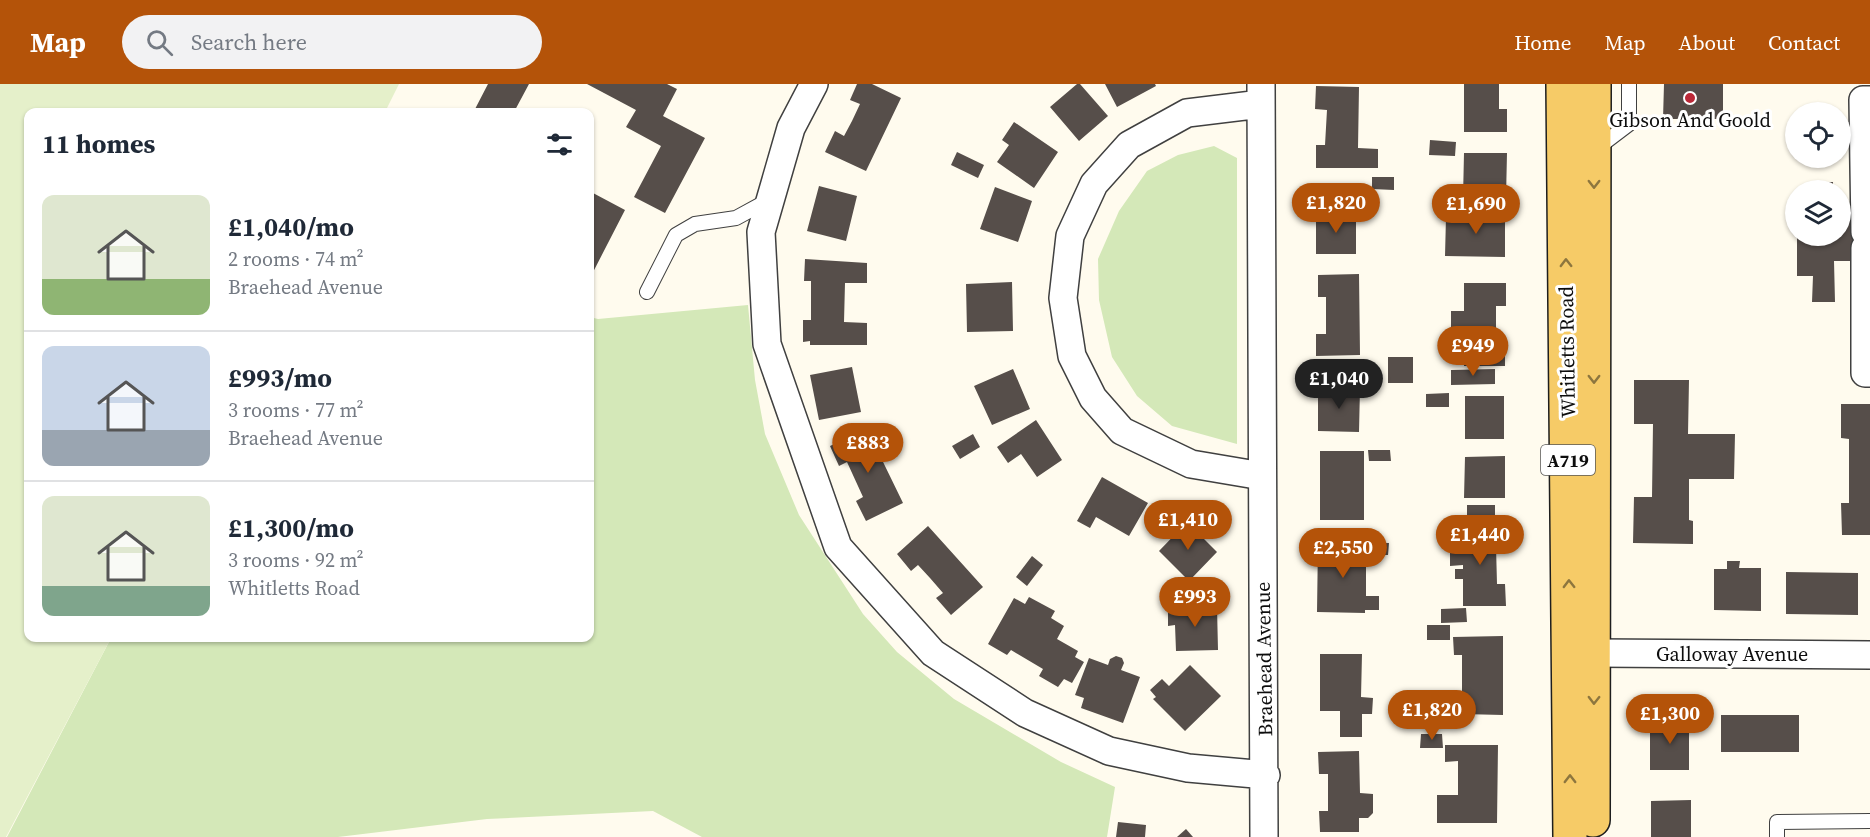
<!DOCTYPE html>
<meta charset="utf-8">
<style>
body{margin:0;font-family:"Source Serif 4",serif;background:#f2f2f3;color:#1f2937;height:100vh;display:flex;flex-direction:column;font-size:22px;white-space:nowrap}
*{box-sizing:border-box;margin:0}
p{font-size:20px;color:#747a83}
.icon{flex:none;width:33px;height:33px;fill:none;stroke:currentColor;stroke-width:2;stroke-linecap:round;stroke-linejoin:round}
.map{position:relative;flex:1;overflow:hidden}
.panel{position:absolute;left:24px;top:24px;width:570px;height:534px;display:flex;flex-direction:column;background:#fff;border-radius:12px;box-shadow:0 2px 4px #0004}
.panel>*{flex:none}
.tools{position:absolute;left:1785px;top:18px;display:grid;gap:12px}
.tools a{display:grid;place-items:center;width:66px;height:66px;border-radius:50%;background:#fff;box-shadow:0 2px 4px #0004;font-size:30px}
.price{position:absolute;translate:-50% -51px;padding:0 14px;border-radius:21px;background:#b45309;color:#fff;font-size:20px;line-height:39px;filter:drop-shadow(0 2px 3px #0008)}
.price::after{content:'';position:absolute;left:50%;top:36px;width:18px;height:14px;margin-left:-9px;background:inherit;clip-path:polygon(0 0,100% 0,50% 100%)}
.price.active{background:#222;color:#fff}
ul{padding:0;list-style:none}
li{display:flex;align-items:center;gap:18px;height:150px;padding:0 18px}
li+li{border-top:2px solid #e0e1e3}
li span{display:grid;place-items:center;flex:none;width:168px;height:120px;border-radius:12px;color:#555}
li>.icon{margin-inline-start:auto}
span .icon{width:72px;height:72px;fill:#fffc;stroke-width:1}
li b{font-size:26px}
h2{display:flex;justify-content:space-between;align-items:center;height:72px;padding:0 18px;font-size:26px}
header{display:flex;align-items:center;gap:36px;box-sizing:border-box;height:84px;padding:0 30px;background:#b45309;color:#fff}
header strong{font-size:28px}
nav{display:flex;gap:33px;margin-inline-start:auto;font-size:21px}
.search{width:420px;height:54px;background:#f2f2f3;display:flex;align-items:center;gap:15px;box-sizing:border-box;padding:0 21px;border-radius:33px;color:#747a83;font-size:22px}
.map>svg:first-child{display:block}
.green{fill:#d4e8b8}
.pitch{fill:#e5f0ca}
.building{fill:#564e4a}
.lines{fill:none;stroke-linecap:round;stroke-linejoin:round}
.service-casing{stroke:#404040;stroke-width:16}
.minor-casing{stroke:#404040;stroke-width:30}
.primary-casing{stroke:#1e1e1e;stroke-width:36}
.service{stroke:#fff;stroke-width:14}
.minor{stroke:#fff;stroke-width:27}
.primary{stroke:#f6cb67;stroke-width:33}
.oneway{stroke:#8d763e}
.poi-dot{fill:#bb2837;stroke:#fff;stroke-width:2}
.labels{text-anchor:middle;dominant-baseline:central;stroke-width:6;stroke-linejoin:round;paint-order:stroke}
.shield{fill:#fff;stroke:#565656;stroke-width:1.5}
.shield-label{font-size:18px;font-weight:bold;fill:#0d0d0d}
.poi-label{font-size:20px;fill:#0d0d0d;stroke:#fff}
.street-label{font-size:20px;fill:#0d0d0d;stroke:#fff}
</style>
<header>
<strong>Map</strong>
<div class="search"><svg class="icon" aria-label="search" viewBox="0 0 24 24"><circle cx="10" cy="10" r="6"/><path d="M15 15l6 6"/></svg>Search here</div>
<nav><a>Home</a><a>Map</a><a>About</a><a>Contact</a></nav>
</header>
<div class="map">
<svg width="1870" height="753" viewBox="0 0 1870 753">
<rect width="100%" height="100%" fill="#fffbee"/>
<path class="green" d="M1214,62L1237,74V360L1172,342L1137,312L1112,273L1099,216L1098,175L1119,127L1147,87L1178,71Z
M748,221L755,296L765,350L799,431L863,530L897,568L954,615L1061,678L1115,703L1107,753H702L653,727L487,735L338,753H7L111,554H590V233L598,235Z"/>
<path class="pitch" d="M0,0H399L385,28H28V554H111L6,753H0Z"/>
<path class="building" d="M488,0H529L514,28H476L474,27Z
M587,0H667L677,5L663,32L705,54L665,129L634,113L661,62L626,43L636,26Z
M857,0H872L901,14L866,87L825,68L835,47L844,52L852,37L860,20L850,16Z
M1077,0H1080L1108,32L1079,57L1050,23Z
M1105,0H1155L1156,2L1117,23Z
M1464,0H1499V25H1507V48H1464Z
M1664,0H1723V35H1663Z
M1316,2L1359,3L1358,64L1378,65V84H1316V61H1325L1327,26L1315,25Z
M1014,38L1058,68L1034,104L997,78L1009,61L1002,56Z
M1430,56L1456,58L1455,72L1429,71Z
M957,68L984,81L978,94L951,81Z
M1464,69H1507L1506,114H1463Z
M1372,93H1394V106L1372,105Z
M1816,98H1833V106H1816Z
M819,102L857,112L846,157L807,147Z
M995,103L1032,117L1018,158L980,145Z
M593,109L625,126L590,194V116Z
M1316,129H1356V170H1316Z
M1458,129L1505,130V173L1445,172L1446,133H1458Z
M1840,137H1857V177H1834L1835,218H1812L1813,192H1797V152H1840Z
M805,175L867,179V199H845L844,238L867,239V261H810V257L803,258V236H811V197H804Z
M1359,190L1360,271L1316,272V250H1326V213H1318V191Z
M1012,198L1013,247L967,248L966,200Z
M1464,199H1506V222H1496V260L1505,259V282H1464V279H1451V227H1464Z
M1388,273H1413V299H1388Z
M852,283L861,328L819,336L810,291Z
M1013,285L1030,325L992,341L974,302Z
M1495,285V300L1451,301V286Z
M1634,296H1689L1688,350H1735L1734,395H1689V436L1693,437V460L1633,459L1634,413H1652L1653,340H1634Z
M1318,304H1360L1359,348L1318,347Z
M1449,309V323H1426V310Z
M1465,312H1504V355H1465Z
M1841,320H1870V451H1842L1841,419H1849V355L1841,354Z
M1036,336L1062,376L1037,393L1021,370L1008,379L997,363Z
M867,345L903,419L866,437L856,417L863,413L847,378L839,382L830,362Z
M973,350L980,363L960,375L952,362Z
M1368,366H1390L1391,377H1369Z
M1320,367H1364V436H1320Z
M1505,372V414H1464L1465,373Z
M1102,393L1148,419L1129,452L1096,433L1090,444L1077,437Z
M1467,421H1495V434H1467Z
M1187,438L1217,468L1189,497L1159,467Z
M1503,440L1504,462H1496L1497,500H1505L1506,522H1463V495H1455V485H1463V481L1450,482V467H1463V441Z
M928,442L983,503L951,531L936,514L943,509L930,494L918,481L911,487L897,470Z
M1318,458L1366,459V512H1379V526H1365V529L1317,528Z
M1368,459H1389L1388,471H1369Z
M1032,472L1043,481L1027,502L1016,493Z
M1727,477H1740L1739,484H1761V527L1714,526V485H1727Z
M1786,488L1858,489V531L1786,530Z
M1029,513L1055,527L1051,534L1064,542L1057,555L1078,567L1075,573L1084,578L1072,599L1064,595L1058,603L1039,592L1043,585L1011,566L1007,571L988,560L1014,514L1025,520Z
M1217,523L1218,566L1176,567L1175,541L1168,542V524Z
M1466,524L1467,538L1441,539V525Z
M1427,541H1450V556H1427Z
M1503,552V631L1462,630V571H1454L1453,553Z
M1320,570H1362L1361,613L1373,614L1372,630H1362V653H1340V627H1320Z
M1116,572L1122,574L1124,579L1121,586L1140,593L1123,639L1081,624L1084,614L1075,611L1089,574L1108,581L1110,575Z
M1190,581L1221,612L1185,647L1153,615L1156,613L1150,606L1162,595L1169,602Z
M1721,631H1799V668H1721Z
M1650,636H1689V686H1650Z
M1421,650H1442L1443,664H1420Z
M1445,661H1498L1497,739H1437V711H1458V677L1445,678Z
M1359,667L1360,709L1373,710V729L1368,734H1359V748H1320L1319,727H1328V690H1319L1318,668Z
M1691,716V753H1651V717Z
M1118,738L1146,741L1145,753H1116Z
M1186,745L1193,753H1177Z"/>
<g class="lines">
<g class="service-casing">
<path id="service" d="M1596,65L1629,40V0
M647,208L676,151L695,140L736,134L769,116
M1777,753V738L1870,737"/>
</g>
<g class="minor-casing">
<path id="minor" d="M814,0L791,44L761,148L767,260L838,463L933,569L1025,629L1109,667L1188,684L1266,691
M1261,0L1264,753
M1261,20L1187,29L1129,61L1094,100L1070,152L1063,214L1072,272L1093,314L1122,347L1191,380L1262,392
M1865,148L1863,16H1870
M1865,164V289H1870
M1595,569L1870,571"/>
</g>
<g class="primary-casing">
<path id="primary" d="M1563,0L1570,753
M1593,736L1594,0"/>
</g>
<use href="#service" class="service"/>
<use href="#minor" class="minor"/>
<use href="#primary" class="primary"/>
</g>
<defs><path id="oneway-chevron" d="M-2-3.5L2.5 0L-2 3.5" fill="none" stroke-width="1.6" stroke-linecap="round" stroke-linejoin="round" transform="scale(1.5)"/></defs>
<g class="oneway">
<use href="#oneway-chevron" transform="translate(1594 100) rotate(90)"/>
<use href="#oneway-chevron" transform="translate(1566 179) rotate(-91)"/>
<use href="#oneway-chevron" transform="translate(1594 295) rotate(90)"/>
<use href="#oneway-chevron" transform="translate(1569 500) rotate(-91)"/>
<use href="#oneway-chevron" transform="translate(1594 616) rotate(91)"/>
<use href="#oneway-chevron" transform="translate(1570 695) rotate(-90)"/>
</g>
<circle class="poi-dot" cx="1690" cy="14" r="6"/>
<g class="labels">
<rect class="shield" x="1541" y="361" width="54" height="30" rx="4.5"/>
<g class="shield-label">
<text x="1568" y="376">A719</text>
</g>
<g class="poi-label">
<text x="1690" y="36">Gibson And Goold</text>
</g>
<g class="street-label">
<text transform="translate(1567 268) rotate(-91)">Whitletts Road</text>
<text x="1732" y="570">Galloway Avenue</text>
<text transform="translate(1264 575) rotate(-91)">Braehead Avenue</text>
</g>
</g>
</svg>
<div class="tools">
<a><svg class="icon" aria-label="locate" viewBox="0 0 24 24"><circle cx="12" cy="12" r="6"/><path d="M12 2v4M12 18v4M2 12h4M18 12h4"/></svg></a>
<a><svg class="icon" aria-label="layers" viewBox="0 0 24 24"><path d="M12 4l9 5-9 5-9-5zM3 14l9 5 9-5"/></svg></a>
</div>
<b class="price" style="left:1336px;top:150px">£1,820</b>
<b class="price" style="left:1476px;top:151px">£1,690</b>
<b class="price" style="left:1473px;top:293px">£949</b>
<b class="price active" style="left:1339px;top:326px">£1,040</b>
<b class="price" style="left:868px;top:390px">£883</b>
<b class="price" style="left:1188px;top:467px">£1,410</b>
<b class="price" style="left:1480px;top:482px">£1,440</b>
<b class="price" style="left:1343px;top:495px">£2,550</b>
<b class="price" style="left:1195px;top:544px">£993</b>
<b class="price" style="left:1432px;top:657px">£1,820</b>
<b class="price" style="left:1670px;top:661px">£1,300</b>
<section class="panel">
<h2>11 homes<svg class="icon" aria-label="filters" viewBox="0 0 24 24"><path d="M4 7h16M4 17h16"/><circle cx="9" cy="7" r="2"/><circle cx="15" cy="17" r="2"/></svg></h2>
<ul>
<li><span style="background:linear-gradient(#dfe7d0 70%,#8fb573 0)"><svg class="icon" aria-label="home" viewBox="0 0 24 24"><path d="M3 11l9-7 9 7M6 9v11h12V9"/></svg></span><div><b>£1,040/mo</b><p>2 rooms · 74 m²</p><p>Braehead Avenue</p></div></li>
<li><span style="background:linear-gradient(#c9d6e8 70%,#9aa5b1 0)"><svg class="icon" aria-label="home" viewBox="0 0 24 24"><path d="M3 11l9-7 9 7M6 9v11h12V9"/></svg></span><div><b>£993/mo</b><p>3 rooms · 77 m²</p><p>Braehead Avenue</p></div></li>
<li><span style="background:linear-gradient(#dfe7d0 75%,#7fa58c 0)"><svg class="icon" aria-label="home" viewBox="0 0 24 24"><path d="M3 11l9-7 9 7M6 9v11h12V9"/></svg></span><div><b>£1,300/mo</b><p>3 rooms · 92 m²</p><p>Whitletts Road</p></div></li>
</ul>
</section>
</div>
